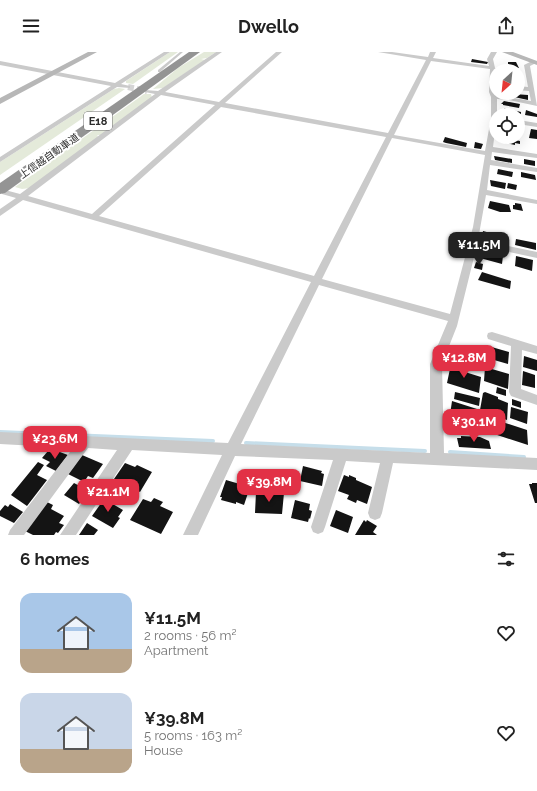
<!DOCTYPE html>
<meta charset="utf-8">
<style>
body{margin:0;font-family:Raleway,"Noto Sans JP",sans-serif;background:#f2f2f2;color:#222;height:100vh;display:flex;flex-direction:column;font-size:15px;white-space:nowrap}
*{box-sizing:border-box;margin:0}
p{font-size:13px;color:#767676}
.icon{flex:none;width:22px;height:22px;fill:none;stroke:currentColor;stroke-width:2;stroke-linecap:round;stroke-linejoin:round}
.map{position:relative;height:483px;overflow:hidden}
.side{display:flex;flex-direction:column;background:#fff;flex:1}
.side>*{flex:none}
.needle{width:26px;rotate:207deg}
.tools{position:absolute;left:489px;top:12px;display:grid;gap:8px}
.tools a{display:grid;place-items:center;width:36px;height:36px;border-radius:50%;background:#fff;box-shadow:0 4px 16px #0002;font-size:20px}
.price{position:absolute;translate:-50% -34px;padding:0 9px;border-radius:8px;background:#e23146;color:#fff;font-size:13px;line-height:26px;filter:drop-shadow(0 1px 2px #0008)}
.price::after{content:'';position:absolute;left:50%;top:24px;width:12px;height:9px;margin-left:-6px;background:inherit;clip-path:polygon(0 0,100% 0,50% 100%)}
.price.selected{background:#222;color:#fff}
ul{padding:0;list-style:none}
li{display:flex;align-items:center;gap:12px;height:100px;padding:0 20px}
li span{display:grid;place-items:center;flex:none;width:112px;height:80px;border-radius:12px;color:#555}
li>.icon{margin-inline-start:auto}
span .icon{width:48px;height:48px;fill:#fffc;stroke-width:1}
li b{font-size:17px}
h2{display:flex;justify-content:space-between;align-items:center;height:48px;padding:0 20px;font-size:17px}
header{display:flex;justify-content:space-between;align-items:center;height:52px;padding:0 20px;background:#fff;font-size:18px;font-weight:700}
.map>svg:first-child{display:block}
.green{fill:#e4eada}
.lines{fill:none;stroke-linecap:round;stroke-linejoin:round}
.stream{stroke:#c6deea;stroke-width:4}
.building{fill:#141414}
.street-tunnel{stroke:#d5d5d5;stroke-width:6;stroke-dasharray:6 3;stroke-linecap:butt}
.lane{fill:#cacaca;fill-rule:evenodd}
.street{fill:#cacaca;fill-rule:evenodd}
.secondary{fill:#b7b7b7;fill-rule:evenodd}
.highway{fill:#949494;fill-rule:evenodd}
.labels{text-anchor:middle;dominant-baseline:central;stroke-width:4;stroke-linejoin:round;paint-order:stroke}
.far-street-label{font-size:10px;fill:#2d2d2d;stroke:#fff}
.shield{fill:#fff;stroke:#6c6c6c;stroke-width:1}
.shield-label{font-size:11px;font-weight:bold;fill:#2d2d2d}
</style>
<header><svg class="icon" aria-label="menu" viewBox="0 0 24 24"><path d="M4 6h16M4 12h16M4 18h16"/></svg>Dwello<svg class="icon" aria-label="share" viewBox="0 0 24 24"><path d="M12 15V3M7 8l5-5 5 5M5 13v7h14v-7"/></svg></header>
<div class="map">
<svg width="537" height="483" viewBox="0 0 537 483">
<rect width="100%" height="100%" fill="#fff"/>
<path class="green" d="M170,0H178L133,32L126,31V29Z
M204,0H216L207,6L201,7L205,8L163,36L153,37L178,16Z
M119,36L125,37L0,123V110L114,37Z
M144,42H151L152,46L101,83H98L97,84L99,85L30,136L22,137L15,135Z"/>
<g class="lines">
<path class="stream" d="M0,380L213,389
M246,391L425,399
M450,400L524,405"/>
</g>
<path class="building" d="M472,7L488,10L487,12L471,10Z
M508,10H516L519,16L509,15V12L513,13L508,12Z
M514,42L528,43V48L514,45Z
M504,49L520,52L519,56L503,53V52H501Z
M504,56L521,60V62L504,59Z
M526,58L537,62V65L525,63Z
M531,77L537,78V87L529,86Z
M445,85L467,91L466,95L446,91L443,90Z
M501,85L520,89V92L515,91V93L500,90Z
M475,90L483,92L481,97L474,96Z
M494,104L512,107V111L495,108Z
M524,107L535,109V114L524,112Z
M498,117L513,120L512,125L497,122Z
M521,120L535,123L536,128L521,125Z
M490,128L506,131L505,137L491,134Z
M508,131L517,133L516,138L507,136Z
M490,149L509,153L511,160H500L488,156Z
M515,151L521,152L523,159L513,157V153H515Z
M483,179L501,184L500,192L482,186Z
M516,187L536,191V198L515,193Z
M482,199L503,204L502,212L480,206Z
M516,204L533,208L532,219L515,214Z
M476,210L483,212L482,218L474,216Z
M482,220L511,229L510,237L478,228Z
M488,294L509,300L508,312L487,306Z
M449,295L458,298L456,306L447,303Z
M474,298L484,301L483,308L473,305Z
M524,304L537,308V319L523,315Z
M451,312L466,316L465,320L481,325L479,341L447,331Z
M485,315L509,322L508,337L484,329Z
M523,319L535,323V336L522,333Z
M497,335L506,338V344L496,341Z
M455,340L480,346L479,354L454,347Z
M485,340L498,345V347L508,351L507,368L480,358L483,341Z
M512,347L521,350V356L512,353Z
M452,349L477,357L476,371L450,363Z
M511,355L528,360L527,372L510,366Z
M493,367L527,378L528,393L491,381Z
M461,384L480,385L489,389L491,397L459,395L457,386H461Z
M48,399L54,402L57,399L68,403L56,419L46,414L50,410L42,406Z
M82,403L103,412L93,426L88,424L84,430L68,422Z
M38,410L44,413L37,423L47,428L27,454L11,443Z
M125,411L135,415L137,413L152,420L140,440L114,427Z
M303,414L322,419L321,421L324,422L322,434L300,429Z
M344,423L349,425V423L356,426V428L372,435L367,452L357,448L356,451L347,447L349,443L338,439Z
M226,428L250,435L244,453L236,450V452L221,448L222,445H220Z
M74,431L89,439L79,452L64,443Z
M532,431H537V451H535L529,432H532Z
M256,440L284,441L282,462L255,461Z
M154,446L163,450L160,454L173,460L161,482L130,468L143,447L151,450Z
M104,447L123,458L118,465L120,466L113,476L92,464Z
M295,448L310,452L309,458L312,459L310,467L309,466L308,470L291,466Z
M47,450L53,453L51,457L64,464L59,471L64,473L58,481L56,480L54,483H33L25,479Z
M10,452L23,460L14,471L0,464V459L5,453L8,455Z
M336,458L353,465L348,481L330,474Z
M364,468L366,470L367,468L377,474L373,480L377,483H355Z
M87,471L98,478L94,483H79Z"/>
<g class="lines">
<path class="street-tunnel" d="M128,35L147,39"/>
<path class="lane" d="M180,0H183L160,20H158V18Z"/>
<path class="street" d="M164,0H170L121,32L130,34V36L117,35L0,110V105L111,34L0,13V9L115,31Z
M216,0H222L165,40L219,50L276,0H282L225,51L388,81L426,8L378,0H392L428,5L430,0H436L433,6L489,14L487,7L491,0H497L493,7L495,16L513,19H496L495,40L496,43L531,49L529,39L518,38V34L528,35L524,13L532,9H536V11L530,14L537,54L509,48L497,47V63L493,95L537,102V106L492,100L491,108L537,116V120L490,113L487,138L537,148V152L486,143L478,188L537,200V206L477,193L457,274L442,312L444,401L537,406V418L393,411L382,461L380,466L375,468L370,466L368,461L380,411L346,409L325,475L323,480L318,482L313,480L311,475L333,408L235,404L198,483H183L222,403L132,398L76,483H60L117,398L88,396L24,483H8L10,478L73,396L0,392V380L228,391L311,230L23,148L0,164V157L16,146L2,142V138H5L20,142L155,42L145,40V38L158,39ZM431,9L490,17L489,40L491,45V66L485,99L394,83ZM161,43L215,53L92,162L28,144ZM221,55L386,85L314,224L99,164ZM392,86L485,103L473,175L450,262L322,227ZM319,233L448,269L430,312V401L241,392Z
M518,68L537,71V75L518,72Z
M492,280L537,294V302L522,298L521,337L537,343V353L511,344L509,340L511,294L488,287L487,284L488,281Z"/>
<path class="secondary" d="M88,0H97L0,52V46Z
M502,0H513L537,9V13Z"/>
<path class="highway" d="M189,0H200L5,141L0,142V131Z"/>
</g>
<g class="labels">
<g class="far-street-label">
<text transform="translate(49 104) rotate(-35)">上信越自動車道</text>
</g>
<rect class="shield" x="84" y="60" width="28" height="18" rx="3"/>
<g class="shield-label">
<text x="98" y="69">E18</text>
</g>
</g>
</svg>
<div class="tools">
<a><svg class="needle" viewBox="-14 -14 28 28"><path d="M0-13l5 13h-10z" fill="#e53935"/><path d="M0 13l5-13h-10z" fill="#767676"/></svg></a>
<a><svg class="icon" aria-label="locate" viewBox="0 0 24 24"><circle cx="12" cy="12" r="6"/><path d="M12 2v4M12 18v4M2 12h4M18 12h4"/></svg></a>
</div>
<b class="price selected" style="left:479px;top:214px">¥11.5M</b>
<b class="price" style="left:464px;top:327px">¥12.8M</b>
<b class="price" style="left:474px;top:391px">¥30.1M</b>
<b class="price" style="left:55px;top:408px">¥23.6M</b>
<b class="price" style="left:269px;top:451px">¥39.8M</b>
<b class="price" style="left:108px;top:461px">¥21.1M</b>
</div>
<section class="side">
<h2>6 homes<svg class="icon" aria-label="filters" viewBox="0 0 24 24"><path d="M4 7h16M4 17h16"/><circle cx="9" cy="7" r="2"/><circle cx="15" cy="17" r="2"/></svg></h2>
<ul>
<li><span style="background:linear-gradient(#a9c7e8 70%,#b9a48a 0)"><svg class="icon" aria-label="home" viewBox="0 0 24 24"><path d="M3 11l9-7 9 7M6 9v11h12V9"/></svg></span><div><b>¥11.5M</b><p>2 rooms · 56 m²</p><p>Apartment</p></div><svg class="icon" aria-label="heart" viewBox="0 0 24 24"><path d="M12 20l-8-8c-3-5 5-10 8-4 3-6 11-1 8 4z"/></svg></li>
<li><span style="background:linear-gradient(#c9d6e8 70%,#b9a48a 0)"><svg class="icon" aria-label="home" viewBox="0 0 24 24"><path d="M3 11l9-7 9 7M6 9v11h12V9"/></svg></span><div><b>¥39.8M</b><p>5 rooms · 163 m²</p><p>House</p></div><svg class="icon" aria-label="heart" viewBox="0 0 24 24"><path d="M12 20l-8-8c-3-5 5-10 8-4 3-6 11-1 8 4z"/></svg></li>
</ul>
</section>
